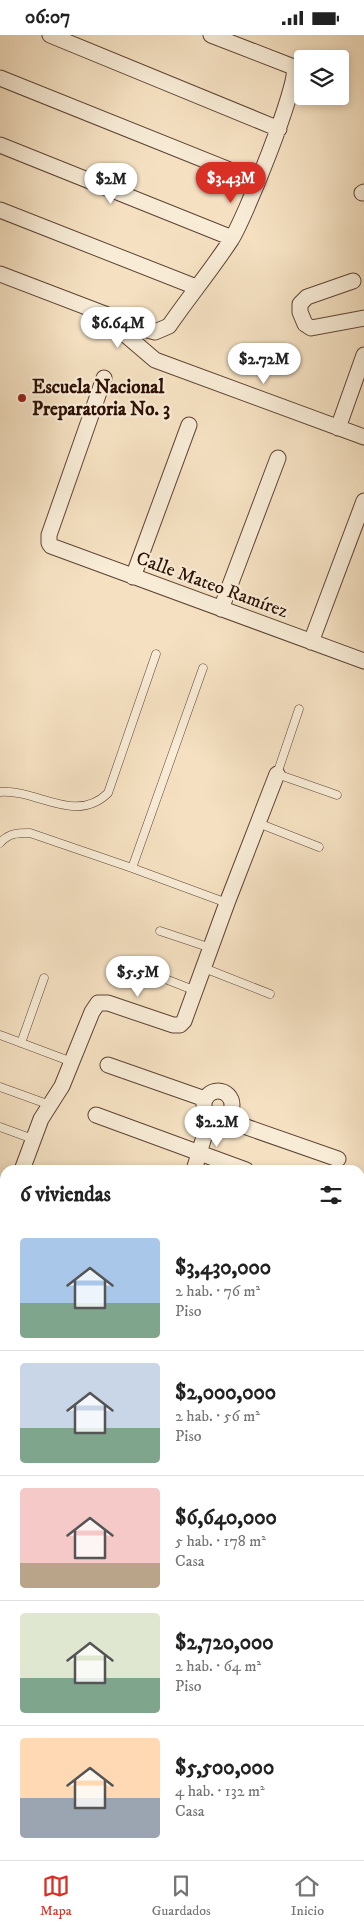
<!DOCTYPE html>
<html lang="es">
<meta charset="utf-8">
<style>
body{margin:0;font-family:"IM FELL DW Pica",serif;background:#f2f2f2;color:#222;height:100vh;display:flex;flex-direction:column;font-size:19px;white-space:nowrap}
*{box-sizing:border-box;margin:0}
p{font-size:16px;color:#767676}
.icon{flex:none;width:28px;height:28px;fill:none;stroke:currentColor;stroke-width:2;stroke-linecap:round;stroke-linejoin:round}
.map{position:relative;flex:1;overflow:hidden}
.side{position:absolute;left:0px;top:1130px;width:365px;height:695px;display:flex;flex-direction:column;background:#fff;border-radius:15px 15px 0 0;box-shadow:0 2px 8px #0003}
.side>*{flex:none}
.buttons{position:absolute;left:294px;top:15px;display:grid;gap:10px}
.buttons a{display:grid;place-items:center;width:55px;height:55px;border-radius:5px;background:#fff;box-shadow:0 2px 8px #0003;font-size:25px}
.price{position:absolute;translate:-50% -42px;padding:0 11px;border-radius:18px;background:#fff;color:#222;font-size:16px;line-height:32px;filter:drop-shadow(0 1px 2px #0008)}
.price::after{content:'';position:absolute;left:50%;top:30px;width:15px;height:11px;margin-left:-8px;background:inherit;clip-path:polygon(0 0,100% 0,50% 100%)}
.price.active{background:#d93025;color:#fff}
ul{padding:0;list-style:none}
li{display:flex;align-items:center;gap:15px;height:125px;padding:0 20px}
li+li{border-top:1px solid #e0e0e0}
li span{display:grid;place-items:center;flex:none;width:140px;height:100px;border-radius:5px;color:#555}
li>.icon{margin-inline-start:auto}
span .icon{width:60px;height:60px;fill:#fffc;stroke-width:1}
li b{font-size:21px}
h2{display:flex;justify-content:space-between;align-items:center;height:60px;padding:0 20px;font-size:21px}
.status{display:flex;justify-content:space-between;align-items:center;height:35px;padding:0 25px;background:#fff;direction:ltr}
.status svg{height:14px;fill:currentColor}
.tab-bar{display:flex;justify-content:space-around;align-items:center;height:70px;border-top:1px solid #e0e0e0;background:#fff;font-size:14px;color:#767676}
.tab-bar a{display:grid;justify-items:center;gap:2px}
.tab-bar .active{color:#d93025}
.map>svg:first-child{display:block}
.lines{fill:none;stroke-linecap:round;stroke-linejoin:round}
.lane-casing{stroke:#5e4434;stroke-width:9}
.street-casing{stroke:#5e4434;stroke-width:17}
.secondary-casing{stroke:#2c0f04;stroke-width:23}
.primary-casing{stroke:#2c0f04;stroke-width:26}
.lane{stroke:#f8ecd7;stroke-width:8}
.street{stroke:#f8ecd7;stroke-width:15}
.secondary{stroke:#f8ecd7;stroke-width:21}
.primary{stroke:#f5e1c2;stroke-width:24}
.poi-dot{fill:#8f2418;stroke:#f8ecd7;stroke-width:2}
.labels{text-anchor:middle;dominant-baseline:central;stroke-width:4.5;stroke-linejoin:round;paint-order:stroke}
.poi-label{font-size:19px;font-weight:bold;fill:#2c0f04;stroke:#f8ecd7;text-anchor:start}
.street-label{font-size:19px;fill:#2c0f04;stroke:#f8ecd7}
</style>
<div class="status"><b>06:07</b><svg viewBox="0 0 49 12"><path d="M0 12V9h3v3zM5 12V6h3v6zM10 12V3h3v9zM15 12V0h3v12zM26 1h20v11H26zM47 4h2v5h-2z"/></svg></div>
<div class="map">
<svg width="364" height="1825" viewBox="0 0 364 1825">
<rect width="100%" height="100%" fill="#f5e1c2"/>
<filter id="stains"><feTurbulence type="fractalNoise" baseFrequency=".004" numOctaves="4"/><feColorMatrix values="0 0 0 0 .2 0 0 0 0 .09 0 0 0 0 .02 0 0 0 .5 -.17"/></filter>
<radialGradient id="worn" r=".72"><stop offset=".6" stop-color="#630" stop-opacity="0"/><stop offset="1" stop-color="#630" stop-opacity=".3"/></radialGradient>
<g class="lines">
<g class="lane-casing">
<path id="lane" d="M299,674L277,739L337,760
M0,757C38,754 75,790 108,758L156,619
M258,788L319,812
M0,808C9,798 17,798 30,798L132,833L227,868
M132,833L203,633
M160,896L211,913
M204,933L270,959
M145,936L196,956
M0,1000L72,1027
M21,1008L44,943
M0,1052L50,1070
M0,1092L33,1104
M0,1676H5
M18,1825L20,1820"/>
</g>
<g class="street-casing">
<path id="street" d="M50,0L279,94
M0,43L257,146
M0,110L232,203
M362,158L364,157
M0,175L196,252
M0,239L144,294L155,297L169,291C189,262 212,234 231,205C244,185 298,52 294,34L291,31L211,0
M353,246L307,262L300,269V277L305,289L311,293L364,283
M107,284L155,325L364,402
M104,343L49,500V508L51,511L364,626
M338,393L364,320
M133,542L189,390
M221,574L278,423
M311,607L364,466
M108,1030L205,1064
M204 1070a14 14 0 1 1 28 0a14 14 0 1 1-28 0Z
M96,1080L246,1135
M228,1080L235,1088L338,1124
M22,1135L41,1084L62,1051L92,977L98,968H108L173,990H180L184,986L227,868L277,739
M194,1135L210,1082
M0,1199L5,1185
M0,1365L5,1367
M2,1464L5,1465
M360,1526L364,1524
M0,1527L5,1529
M0,1568L5,1570
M0,1618L5,1616"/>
</g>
<g class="secondary-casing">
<path id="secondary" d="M360,1592L364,1581
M159,1825L161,1820"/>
</g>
<g class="primary-casing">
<path id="primary" d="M0,1641L5,1643
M0,1698L5,1700
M0,1734L5,1736
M360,1816L364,1806
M335,1820L347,1825"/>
</g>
<use href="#lane" class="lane"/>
<use href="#street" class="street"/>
<use href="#secondary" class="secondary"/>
<use href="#primary" class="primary"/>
</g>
<circle class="poi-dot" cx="22" cy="363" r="5"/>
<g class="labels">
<g class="poi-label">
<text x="32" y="352">Escuela Nacional<tspan x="32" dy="22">Preparatoria No. 3</tspan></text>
</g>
<g class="street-label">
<text transform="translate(212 550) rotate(20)">Calle Mateo Ramírez</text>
</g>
</g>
<rect width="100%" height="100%" filter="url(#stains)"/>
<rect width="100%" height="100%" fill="url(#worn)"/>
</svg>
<div class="buttons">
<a><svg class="icon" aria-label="layers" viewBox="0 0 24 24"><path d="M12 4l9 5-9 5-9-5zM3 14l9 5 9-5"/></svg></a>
</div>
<b class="price active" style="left:231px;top:169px">$3.43M</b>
<b class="price" style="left:111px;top:170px">$2M</b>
<b class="price" style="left:118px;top:314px">$6.64M</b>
<b class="price" style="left:264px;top:350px">$2.72M</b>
<b class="price" style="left:138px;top:963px">$5.5M</b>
<b class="price" style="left:217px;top:1113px">$2.2M</b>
<section class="side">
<h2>6 viviendas<svg class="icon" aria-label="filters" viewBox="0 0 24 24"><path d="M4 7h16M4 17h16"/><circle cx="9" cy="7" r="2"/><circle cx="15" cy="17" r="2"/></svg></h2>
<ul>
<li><span style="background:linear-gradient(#a9c7e8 65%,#7fa58c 0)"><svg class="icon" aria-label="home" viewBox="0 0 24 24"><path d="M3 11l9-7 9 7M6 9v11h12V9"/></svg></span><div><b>$3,430,000</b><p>2 hab. · 76 m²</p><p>Piso</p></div></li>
<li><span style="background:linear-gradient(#c9d6e8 65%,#7fa58c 0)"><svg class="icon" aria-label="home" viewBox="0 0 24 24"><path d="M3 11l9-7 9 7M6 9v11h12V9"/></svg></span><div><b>$2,000,000</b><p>2 hab. · 56 m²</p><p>Piso</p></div></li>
<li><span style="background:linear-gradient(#f6c9c9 75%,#b9a48a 0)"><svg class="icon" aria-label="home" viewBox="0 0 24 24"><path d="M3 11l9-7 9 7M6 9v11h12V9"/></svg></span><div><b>$6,640,000</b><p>5 hab. · 178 m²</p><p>Casa</p></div></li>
<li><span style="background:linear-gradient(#dfe7d0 65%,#7fa58c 0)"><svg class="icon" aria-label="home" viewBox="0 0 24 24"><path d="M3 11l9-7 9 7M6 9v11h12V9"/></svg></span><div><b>$2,720,000</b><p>2 hab. · 64 m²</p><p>Piso</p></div></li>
<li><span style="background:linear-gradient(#ffd9b3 60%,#9aa5b1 0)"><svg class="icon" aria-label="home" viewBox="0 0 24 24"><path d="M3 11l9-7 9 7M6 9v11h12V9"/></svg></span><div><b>$5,500,000</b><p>4 hab. · 132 m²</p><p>Casa</p></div></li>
</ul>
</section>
</div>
<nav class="tab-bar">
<a class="active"><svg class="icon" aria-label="map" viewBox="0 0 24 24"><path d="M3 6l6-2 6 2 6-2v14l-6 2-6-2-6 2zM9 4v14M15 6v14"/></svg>Mapa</a>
<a><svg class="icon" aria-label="saved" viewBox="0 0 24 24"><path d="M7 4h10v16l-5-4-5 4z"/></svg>Guardados</a>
<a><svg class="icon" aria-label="home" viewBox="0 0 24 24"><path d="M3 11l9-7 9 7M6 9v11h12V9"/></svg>Inicio</a>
</nav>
